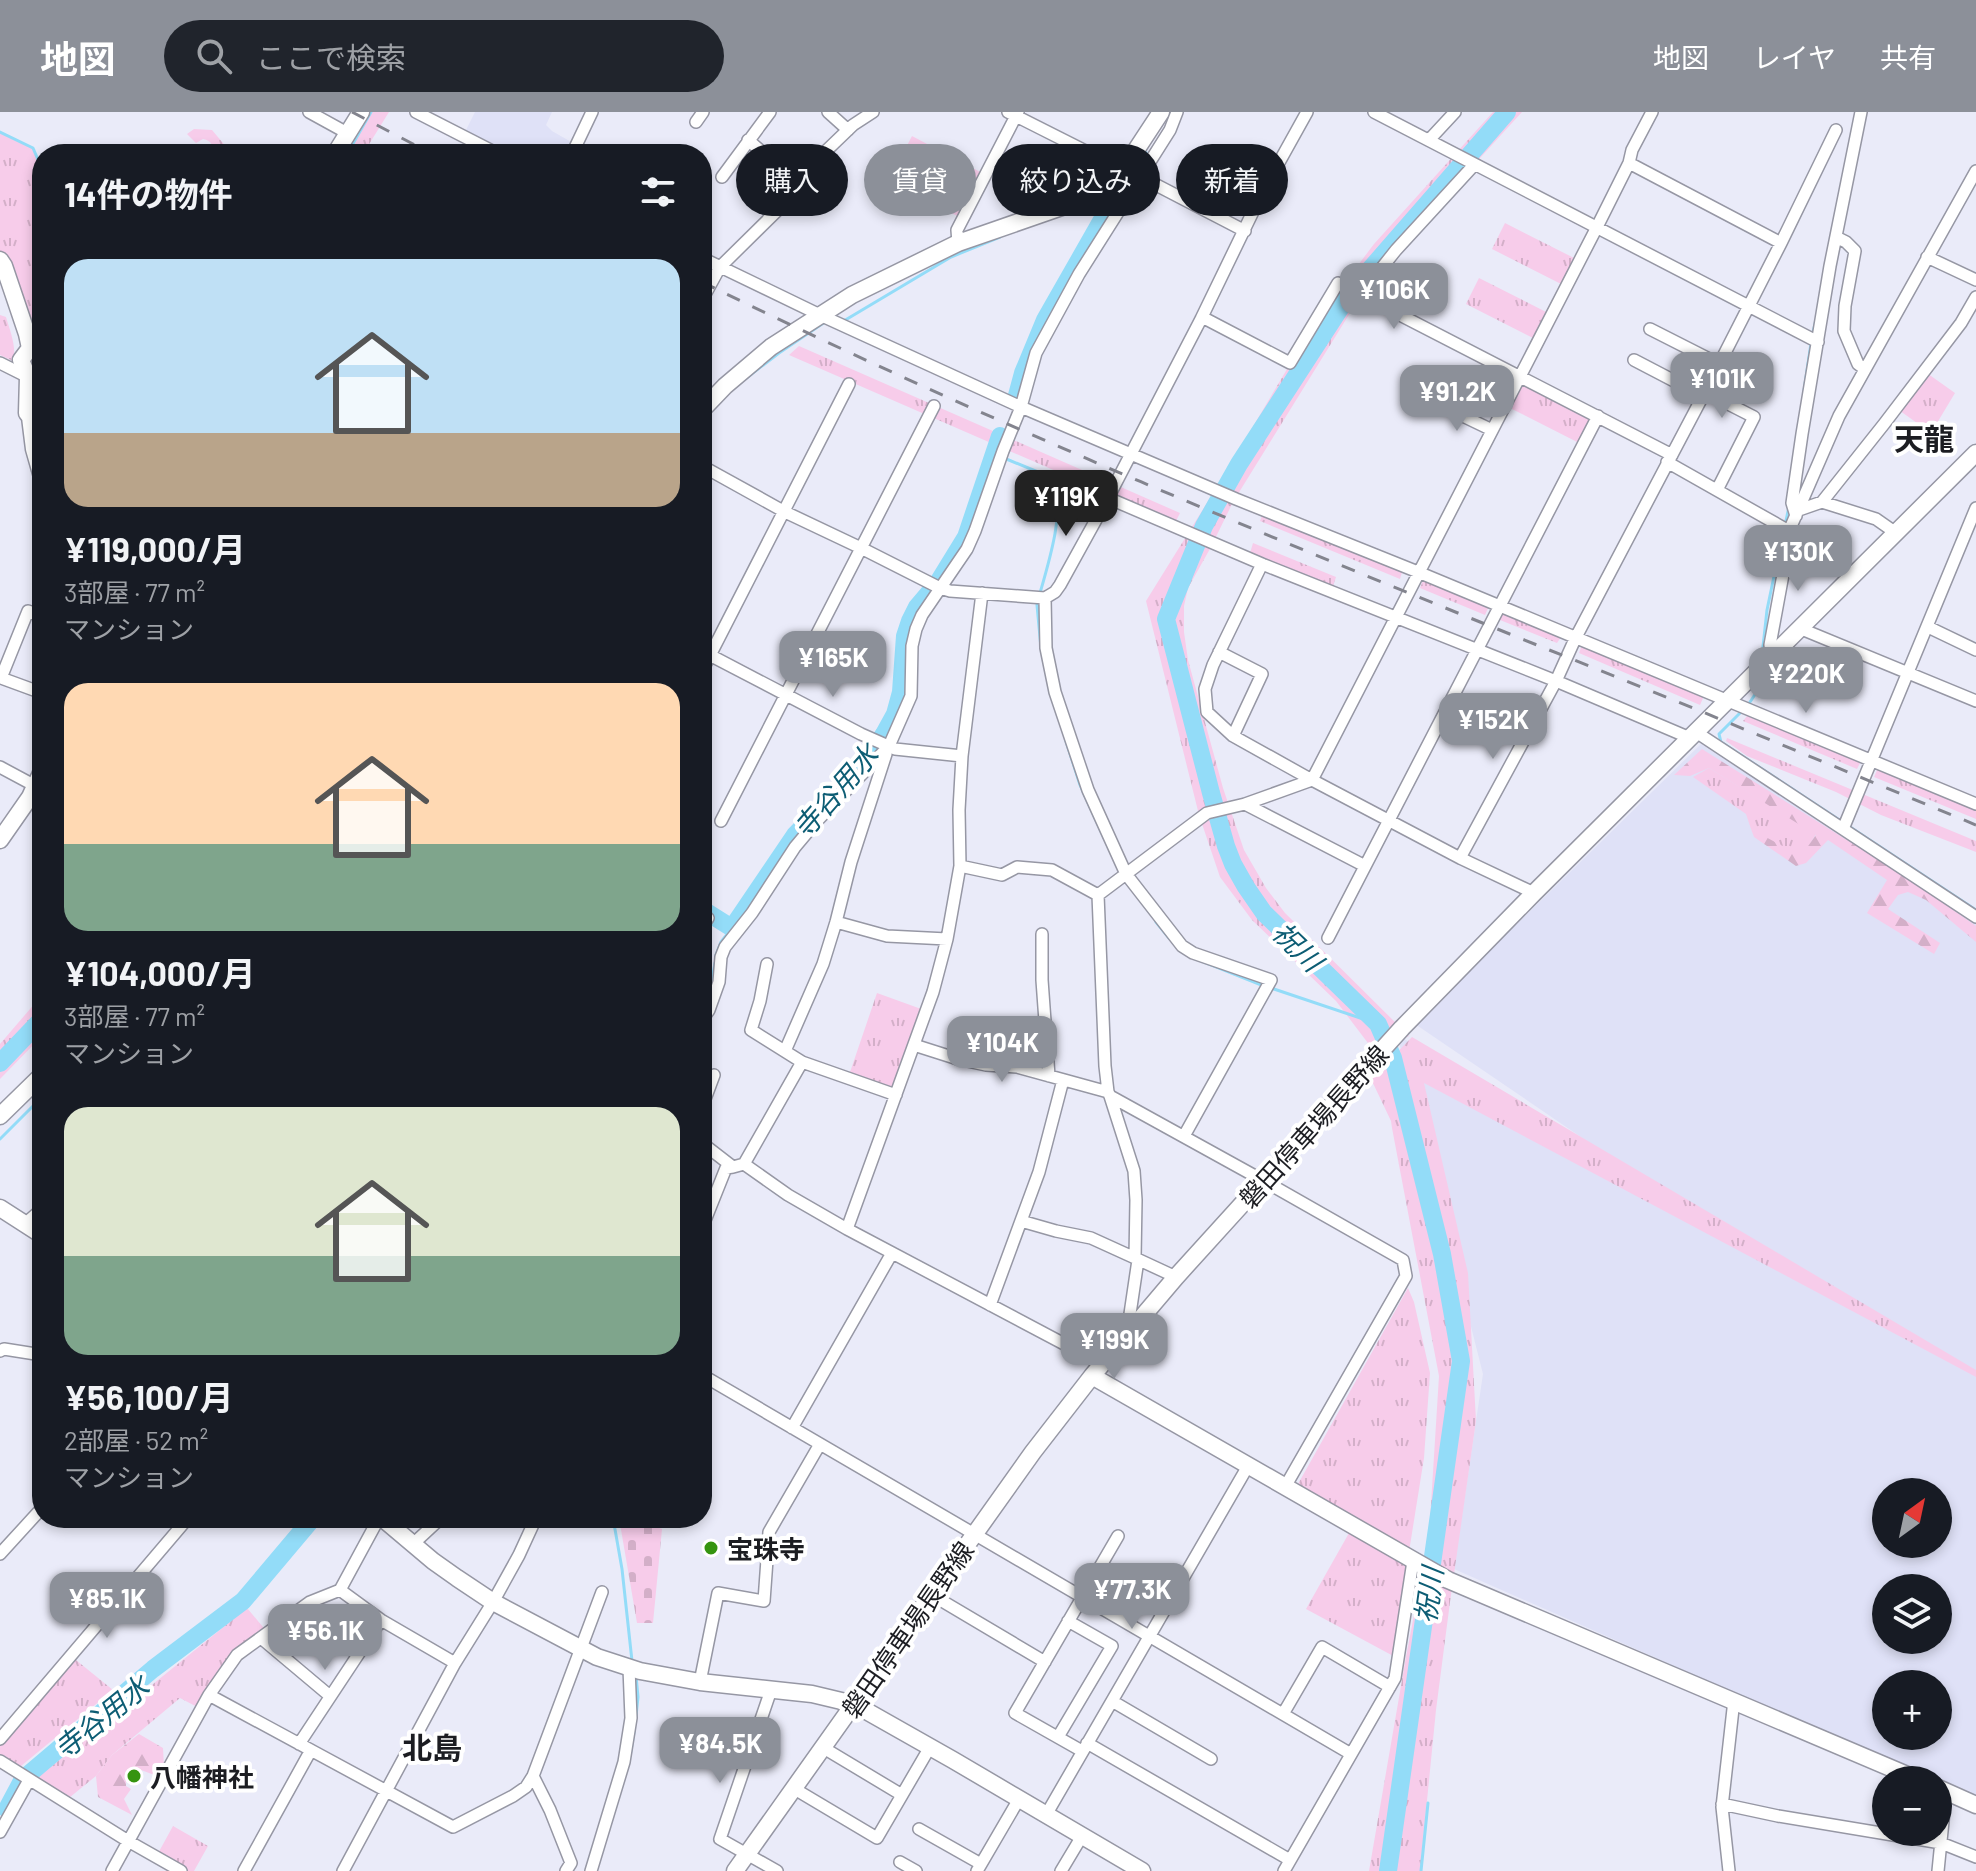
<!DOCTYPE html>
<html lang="ja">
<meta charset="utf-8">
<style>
body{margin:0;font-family:Barlow,"Noto Sans JP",sans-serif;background:#20242c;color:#f1f3f6;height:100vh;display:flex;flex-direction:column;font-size:30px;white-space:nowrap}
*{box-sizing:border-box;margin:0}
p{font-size:26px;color:#9ea1a6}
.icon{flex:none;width:44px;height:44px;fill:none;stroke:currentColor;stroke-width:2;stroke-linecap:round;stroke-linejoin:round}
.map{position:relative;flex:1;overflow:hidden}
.drawer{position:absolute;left:32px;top:32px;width:680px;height:1384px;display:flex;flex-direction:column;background:#171b24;border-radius:32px;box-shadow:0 4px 12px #0003}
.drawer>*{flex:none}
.hud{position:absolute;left:736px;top:32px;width:760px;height:72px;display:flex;gap:16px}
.needle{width:52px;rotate:33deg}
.controls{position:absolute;left:1872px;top:1366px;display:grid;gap:16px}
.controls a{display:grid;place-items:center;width:80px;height:80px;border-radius:50%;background:#171b24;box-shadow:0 4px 12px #0003;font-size:40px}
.price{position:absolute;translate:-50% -68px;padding:0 18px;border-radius:16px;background:#8c9099;color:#fff;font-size:26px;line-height:52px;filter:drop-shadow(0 2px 4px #0008)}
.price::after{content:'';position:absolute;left:50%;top:48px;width:24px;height:18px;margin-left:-12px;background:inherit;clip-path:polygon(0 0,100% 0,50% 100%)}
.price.active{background:#222;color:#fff}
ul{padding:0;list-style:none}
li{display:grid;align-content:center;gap:16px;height:424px;padding:0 32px}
li span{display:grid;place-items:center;height:248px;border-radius:24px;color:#555}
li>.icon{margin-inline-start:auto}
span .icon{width:144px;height:144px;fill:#fffc;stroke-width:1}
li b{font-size:34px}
h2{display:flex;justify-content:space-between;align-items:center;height:96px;padding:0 32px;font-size:34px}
.tag{padding:0 28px;border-radius:36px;background:#171b24;box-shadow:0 4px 12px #0003;font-size:28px;line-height:72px}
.tag.active{background:#8c9099;color:#fff}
header{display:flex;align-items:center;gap:48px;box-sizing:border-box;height:112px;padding:0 40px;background:#8c9099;color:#fff}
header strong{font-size:38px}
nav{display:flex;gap:44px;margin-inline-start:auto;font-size:28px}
.search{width:560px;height:72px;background:#20242c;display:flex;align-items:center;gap:20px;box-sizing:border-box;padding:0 28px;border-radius:44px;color:#9ea1a6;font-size:30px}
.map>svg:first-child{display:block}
.built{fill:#dfe1f7;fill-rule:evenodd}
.grass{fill:url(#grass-tufts)}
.forest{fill:url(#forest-firs)}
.cemetery{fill:url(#cemetery-stones)}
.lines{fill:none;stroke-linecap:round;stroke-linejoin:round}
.stream{stroke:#93dcf8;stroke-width:3}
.river{stroke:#93dcf8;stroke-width:18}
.street-casing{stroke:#9697a4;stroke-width:14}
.secondary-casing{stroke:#9697a4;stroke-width:19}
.street{stroke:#fff;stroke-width:11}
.secondary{stroke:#fff;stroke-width:16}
.rail{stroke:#83848e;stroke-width:3;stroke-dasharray:14 14;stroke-linecap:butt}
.poi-dot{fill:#359410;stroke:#fff;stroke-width:3}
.labels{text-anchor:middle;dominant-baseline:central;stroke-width:8;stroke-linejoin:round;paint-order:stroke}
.street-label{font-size:26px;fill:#1c1d22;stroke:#fff}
.poi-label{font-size:26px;font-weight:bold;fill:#1c1d22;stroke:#fff;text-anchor:start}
.water-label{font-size:28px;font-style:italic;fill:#0d5d74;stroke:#fff}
.quarter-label{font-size:30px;font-weight:bold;fill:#1c1d22;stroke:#fff}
</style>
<header>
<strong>地図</strong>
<div class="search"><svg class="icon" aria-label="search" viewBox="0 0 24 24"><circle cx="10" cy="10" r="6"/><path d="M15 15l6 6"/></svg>ここで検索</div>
<nav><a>地図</a><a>レイヤ</a><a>共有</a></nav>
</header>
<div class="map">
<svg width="1976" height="1759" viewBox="0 0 1976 1759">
<defs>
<pattern id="grass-tufts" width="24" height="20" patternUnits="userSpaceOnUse" patternTransform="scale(2)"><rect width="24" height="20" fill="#f7ccea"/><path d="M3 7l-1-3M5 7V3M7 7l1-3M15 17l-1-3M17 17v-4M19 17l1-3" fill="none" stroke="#d3afc8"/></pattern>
<pattern id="forest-firs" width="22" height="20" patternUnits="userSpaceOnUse" patternTransform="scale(2)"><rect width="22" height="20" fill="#f7ccea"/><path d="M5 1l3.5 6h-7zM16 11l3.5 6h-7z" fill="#d3afc8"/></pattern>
<pattern id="cemetery-stones" width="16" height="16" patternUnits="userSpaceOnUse" patternTransform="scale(2)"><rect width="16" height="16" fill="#f7ccea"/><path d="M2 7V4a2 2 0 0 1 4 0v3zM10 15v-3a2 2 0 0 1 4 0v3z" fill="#d3afc8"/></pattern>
</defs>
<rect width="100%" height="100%" fill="#eaebf9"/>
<path class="built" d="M475,0H552L546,13L552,19L573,31L568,42H503L464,22Z
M1701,632L1976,811V1687L1938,1670V1668H1933L1454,1457L1483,1262L1397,922L1648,1089L1669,1085L1415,912ZM1886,1380H1938V1432H1886ZM1886,1476H1938V1528H1886ZM1886,1572H1938V1624H1886Z"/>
<path class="grass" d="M361,0H389L363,42H336Z
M1493,0H1522L1419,113L1363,180L1233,390L1211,435L1188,476L1184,494V520L1188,548L1223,676L1244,738L1266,776L1285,801L1409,924L1374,939L1336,889L1252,808L1220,765L1199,703L1146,489L1223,365L1315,210L1374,132Z
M194,17L212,18L228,37L227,42H213C213,33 212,29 203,27L196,31L187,22Z
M0,20L33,36L42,56V235L30,236L0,142Z
M912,24L986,63L963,107L889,68Z
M1505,111L1578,148L1565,174L1492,137Z
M1479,166L1552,203L1539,229L1466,192Z
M0,203L6,205C10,219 17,235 13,249L0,243Z
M799,234L1180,401L1175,411L789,243Z
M1924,259L1955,281L1931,321L1896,296Z
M1521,269L1594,306L1581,332L1508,295Z
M1264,398L1403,457L1400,467L1260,409Z
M1253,431L1336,465L1333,474L1250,441Z
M1424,466L1489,494L1485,503L1420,476Z
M1503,500L1561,525L1557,531L1500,508Z
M1582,533L1704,584L1700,593L1579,541Z
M1747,604L1861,649L1857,657L1743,609Z
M1727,626L1976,729V740L1881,703L1836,680L1747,644L1726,629Z
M1709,656L1816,722L1802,745L1787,739L1751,717L1746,702L1693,665Z
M1878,656L1976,697V707L1874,665Z
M877,881L924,898L896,983L848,966Z
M42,883V924L0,967V932Z
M1412,925L1976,1258V1265L1424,971L1468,1161L1476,1309L1450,1490L1436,1598L1420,1759H1369L1406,1545L1429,1424L1439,1264L1392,1016L1391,1009L1371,967Z
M1408,1176L1414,1190L1430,1261L1424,1346L1408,1446L1397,1546L1306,1497L1353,1414L1392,1436L1298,1372Z
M247,1496L268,1521L232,1550L201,1597L180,1586L112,1643L96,1664L64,1690L32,1670Z
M71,1544L113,1578L15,1659L0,1649V1627Z
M173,1714L208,1734L194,1759H181L156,1745Z"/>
<path class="forest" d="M1702,637L1909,767L1976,814V830L1926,788L1908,780L1898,783L1888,797L1940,831L1934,842L1867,801L1887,768L1828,728L1806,751L1796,754L1754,725L1751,717L1801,744L1816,723L1709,656L1690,664L1674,663Z
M139,1622L163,1636L164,1655L157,1664L133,1655L126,1662V1674L131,1677L124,1687L132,1703L98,1685L96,1664L112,1643Z"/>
<path class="cemetery" d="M619,1406H647V1412L662,1417L653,1511H637Z"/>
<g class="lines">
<path class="stream" d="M0,20L33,36L42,57
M347,42L371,0
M842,210L951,145L1000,125
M1812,224L1816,208
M745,267L779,241L825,210L827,211
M1804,279L1811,231
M1004,346L1055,367C1065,397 1049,450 1040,481
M1785,414L1789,394
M1038,488L1037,493L1041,536
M1762,544L1767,498L1783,421
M1748,593L1768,563L1767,559
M1743,598L1719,622L1721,630L1976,798
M1066,629L1080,673L1104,726
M1156,810L1169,826
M716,843L721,830L732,816
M1189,844L1264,874
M1271,876L1378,912
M702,895L709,883L715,851
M0,1027L42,985
M613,1406L622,1457L632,1549
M636,1564L638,1585L636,1604
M630,1644L634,1620
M1421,1759L1428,1691"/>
<path class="river" d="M1016,287L1023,261L1045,208L1119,78L1140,45
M702,803L705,799L732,816L795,723L867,648L884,622L895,602L901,580L905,524L910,509L917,495L939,469L966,425L1000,324
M0,951L42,907
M7,1697L23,1667L153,1557L243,1489L313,1406
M1388,1759L1461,1249L1442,1142L1393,946L1378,912L1264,801L1246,775L1233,752L1226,734L1211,681L1166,507L1204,414L1239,352L1352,178L1507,0"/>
<g class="street-casing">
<path id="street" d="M309,0L349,22
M416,0L498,42
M828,0L848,18
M1008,0L1123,58L1139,64L1245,119
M1374,0L1818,230
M696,10L703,0
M748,28L800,73
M1429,28L1455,0
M572,42L592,0
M1629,51L1781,131
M722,65L770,0
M1836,125L1846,130L1855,139L1845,194L1844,219L1858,252L1865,257
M958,131L957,118L1018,0
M1927,145L1976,168
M702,146L820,203L1021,295L1236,387L1418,460L1976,692
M1361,182L1396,138L1474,53
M702,188L720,155L791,85L827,38L853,13L873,0
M1202,205L1290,251L1338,171L1672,343
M1650,217L1719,252
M1634,248L1703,284
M0,251L28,265
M1705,280L1754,305L1717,378
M1438,292L1492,318
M1667,350L1789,419
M702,354L785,400L861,436L940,476L950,479L1045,486L1055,480L1060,473L1108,386L1201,207L1262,81L1307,0
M1108,386L1262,452L1556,569L1460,746
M1822,390L1884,312L1961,211L1976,185
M1799,398L1822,390L1876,407L1896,421
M1796,404L1792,391L1802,322L1830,154L1861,0
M1262,452L1213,553L1205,577L1207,600L1233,624L1312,668L1460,746L1534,781
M1045,486L1046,536L1055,580L1088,678L1126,762L1182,834L1193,841L1271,868L1184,1024
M42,504L28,499L1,566L42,581
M1928,515L1976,538
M1799,516L1976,589
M702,539L861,622L895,637L962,644
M1219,540L1262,562L1233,624
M1772,545L1770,533L1789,430V419L1839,304L1976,59
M702,559L849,272
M1696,620L1976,805
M1690,626L1556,569L1575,527L1705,280L1781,131L1836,18
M0,655L41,677
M1245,692L1365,754
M721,709L934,294
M1843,717L1976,396
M960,754L1002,763L1017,755L1052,758L1098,783L1105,954L1108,980
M1098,783L1207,701L1245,692L1312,668L1597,115L1629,51L1632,38L1652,0
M702,802L708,806L702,815
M836,810L887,824L947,827
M1042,822V868L1049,964
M1328,826L1598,304
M767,852L760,889L751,918L802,950L896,983
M702,908L709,898L719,870L721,845L725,835L752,801L795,735L816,710L889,634L911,584L912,534L916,517L922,503L967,437L975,419L1003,339L1021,295L1036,241L1079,162L1170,18L1177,0
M914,933L958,947L986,953L1017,955L1108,980L1110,984L1264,1069L1403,1148L1406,1164L1285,1375
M785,939L823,852L836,810L851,750L886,642
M1110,984L1134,1059L1136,1088L1135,1146L1176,1165
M702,995L714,963
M702,1031L733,1055L744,1052L788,1083L847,1117L1102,1252
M744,1052L802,950
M1021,1109L1056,1119L1091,1126L1135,1146
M26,1111L42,1097
M702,1116L726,1056L733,1055
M847,1117L933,880L947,827L960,754L959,698L962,644L982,481
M990,1193L1039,1060L1063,968
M1127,1222L1138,1148
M0,1239L4,1237L42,1243
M702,1263L1351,1642
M792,1316L892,1141
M413,1432L441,1406
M0,1442L42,1396
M340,1478L381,1508L455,1551
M932,1483L1045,1550
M261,1526L330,1584
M700,1570L718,1481L764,1489L769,1420L820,1332
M771,1578L720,1727L777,1759
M209,1583L453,1715L513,1684L526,1675L533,1664L602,1480
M1112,1589L1211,1647
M1283,1602L1322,1535L1390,1575
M1058,1625L1112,1534L1068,1509
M0,1627L188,1406
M1087,1631L1290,1748
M299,1632L381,1508
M822,1635L902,1683
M1082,1639L1015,1601L1118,1424
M0,1649L128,1729L181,1759
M533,1664L550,1698L571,1751L566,1759
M793,1676L877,1726L930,1635
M1722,1692L1778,1704L1941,1731L1976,1745
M1046,1703L1248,1354
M919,1717L981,1752
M0,1720L29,1668
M900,1750L916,1759
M112,1759L209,1583L237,1543L310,1490L340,1478L379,1406
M244,1759L311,1638
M343,1759L455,1551L493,1490L519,1443L536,1406
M591,1759L624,1650L631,1606L629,1556
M977,1759L1019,1687
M1061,1759L1082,1724
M1284,1759L1395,1566L1413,1449
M1729,1759L1722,1695L1734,1588
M1938,1759L1946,1679"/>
</g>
<g class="secondary-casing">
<path id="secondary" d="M335,42L361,0
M0,148L4,154L27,222L30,236L21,248L28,265L27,301L30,305L34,337L42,365
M702,298L725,274L771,235L852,183L958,131L1079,89L1109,73L1123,58L1161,0
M0,728L30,685L42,659
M0,1004L42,963
M0,1096L42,1123
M1092,1264L1448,1468L1919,1668
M382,1406L433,1449L457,1466L493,1490L597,1545L640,1559L700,1570L812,1582L854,1592L953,1648L1142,1759
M1938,1676L1976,1693
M735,1759L1033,1340L1092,1264L1176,1165L1402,916L1534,781L1976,341"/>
</g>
<use href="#street" class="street"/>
<use href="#secondary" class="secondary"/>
<path class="rail" d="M352,0L432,42
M702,170C1025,329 1359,461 1693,596C1787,635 1882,674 1976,713"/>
</g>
<g class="poi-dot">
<circle cx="711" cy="1436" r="8"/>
<circle cx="134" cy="1664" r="8"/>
</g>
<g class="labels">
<g class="street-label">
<text transform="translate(1313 1014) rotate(-48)">磐田停車場長野線</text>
<text transform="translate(907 1517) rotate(-55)">磐田停車場長野線</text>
</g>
<g class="poi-label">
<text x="727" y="1436">宝珠寺</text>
<text x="150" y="1664">八幡神社</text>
</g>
<g class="water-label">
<text transform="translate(835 679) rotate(-49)">寺谷用水</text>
<text transform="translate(1298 834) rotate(44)">祝川</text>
<text transform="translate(1428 1483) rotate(-82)">祝川</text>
<text transform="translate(101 1605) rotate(-39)">寺谷用水</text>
</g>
<g class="quarter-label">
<text x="1924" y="326">天龍</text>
<text x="432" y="1635">北島</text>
</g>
</g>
</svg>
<div class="controls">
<a><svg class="needle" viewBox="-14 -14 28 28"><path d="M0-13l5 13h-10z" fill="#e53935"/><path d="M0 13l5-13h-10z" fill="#9ea1a6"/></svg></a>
<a><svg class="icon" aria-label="layers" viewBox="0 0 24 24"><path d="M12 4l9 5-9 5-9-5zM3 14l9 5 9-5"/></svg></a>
<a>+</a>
<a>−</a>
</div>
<b class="price" style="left:1394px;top:219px">¥106K</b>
<b class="price" style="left:1722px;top:308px">¥101K</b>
<b class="price" style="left:1457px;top:321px">¥91.2K</b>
<b class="price active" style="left:1066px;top:426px">¥119K</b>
<b class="price" style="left:1798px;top:481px">¥130K</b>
<b class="price" style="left:833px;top:587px">¥165K</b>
<b class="price" style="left:1806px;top:603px">¥220K</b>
<b class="price" style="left:1493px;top:649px">¥152K</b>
<b class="price" style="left:1002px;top:972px">¥104K</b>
<b class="price" style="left:1114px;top:1269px">¥199K</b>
<b class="price" style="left:1132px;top:1519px">¥77.3K</b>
<b class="price" style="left:107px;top:1528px">¥85.1K</b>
<b class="price" style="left:325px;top:1560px">¥56.1K</b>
<b class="price" style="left:720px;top:1673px">¥84.5K</b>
<div class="hud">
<a class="tag">購入</a>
<a class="tag active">賃貸</a>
<a class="tag">絞り込み</a>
<a class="tag">新着</a>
</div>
<section class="drawer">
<h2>14件の物件<svg class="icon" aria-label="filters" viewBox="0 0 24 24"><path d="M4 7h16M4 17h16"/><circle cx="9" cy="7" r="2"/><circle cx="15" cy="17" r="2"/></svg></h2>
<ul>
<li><span style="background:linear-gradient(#bfe0f5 70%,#b9a48a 0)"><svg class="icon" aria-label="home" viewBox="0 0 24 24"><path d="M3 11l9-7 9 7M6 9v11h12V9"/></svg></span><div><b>¥119,000/月</b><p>3部屋 · 77 m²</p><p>マンション</p></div></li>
<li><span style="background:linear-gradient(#ffd9b3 65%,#7fa58c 0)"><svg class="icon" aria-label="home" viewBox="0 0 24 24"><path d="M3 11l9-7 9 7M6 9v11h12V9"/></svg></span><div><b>¥104,000/月</b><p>3部屋 · 77 m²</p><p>マンション</p></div></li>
<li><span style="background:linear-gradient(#dfe7d0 60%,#7fa58c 0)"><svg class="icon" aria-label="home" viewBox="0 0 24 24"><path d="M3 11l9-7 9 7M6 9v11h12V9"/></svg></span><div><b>¥56,100/月</b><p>2部屋 · 52 m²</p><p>マンション</p></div></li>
</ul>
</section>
</div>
